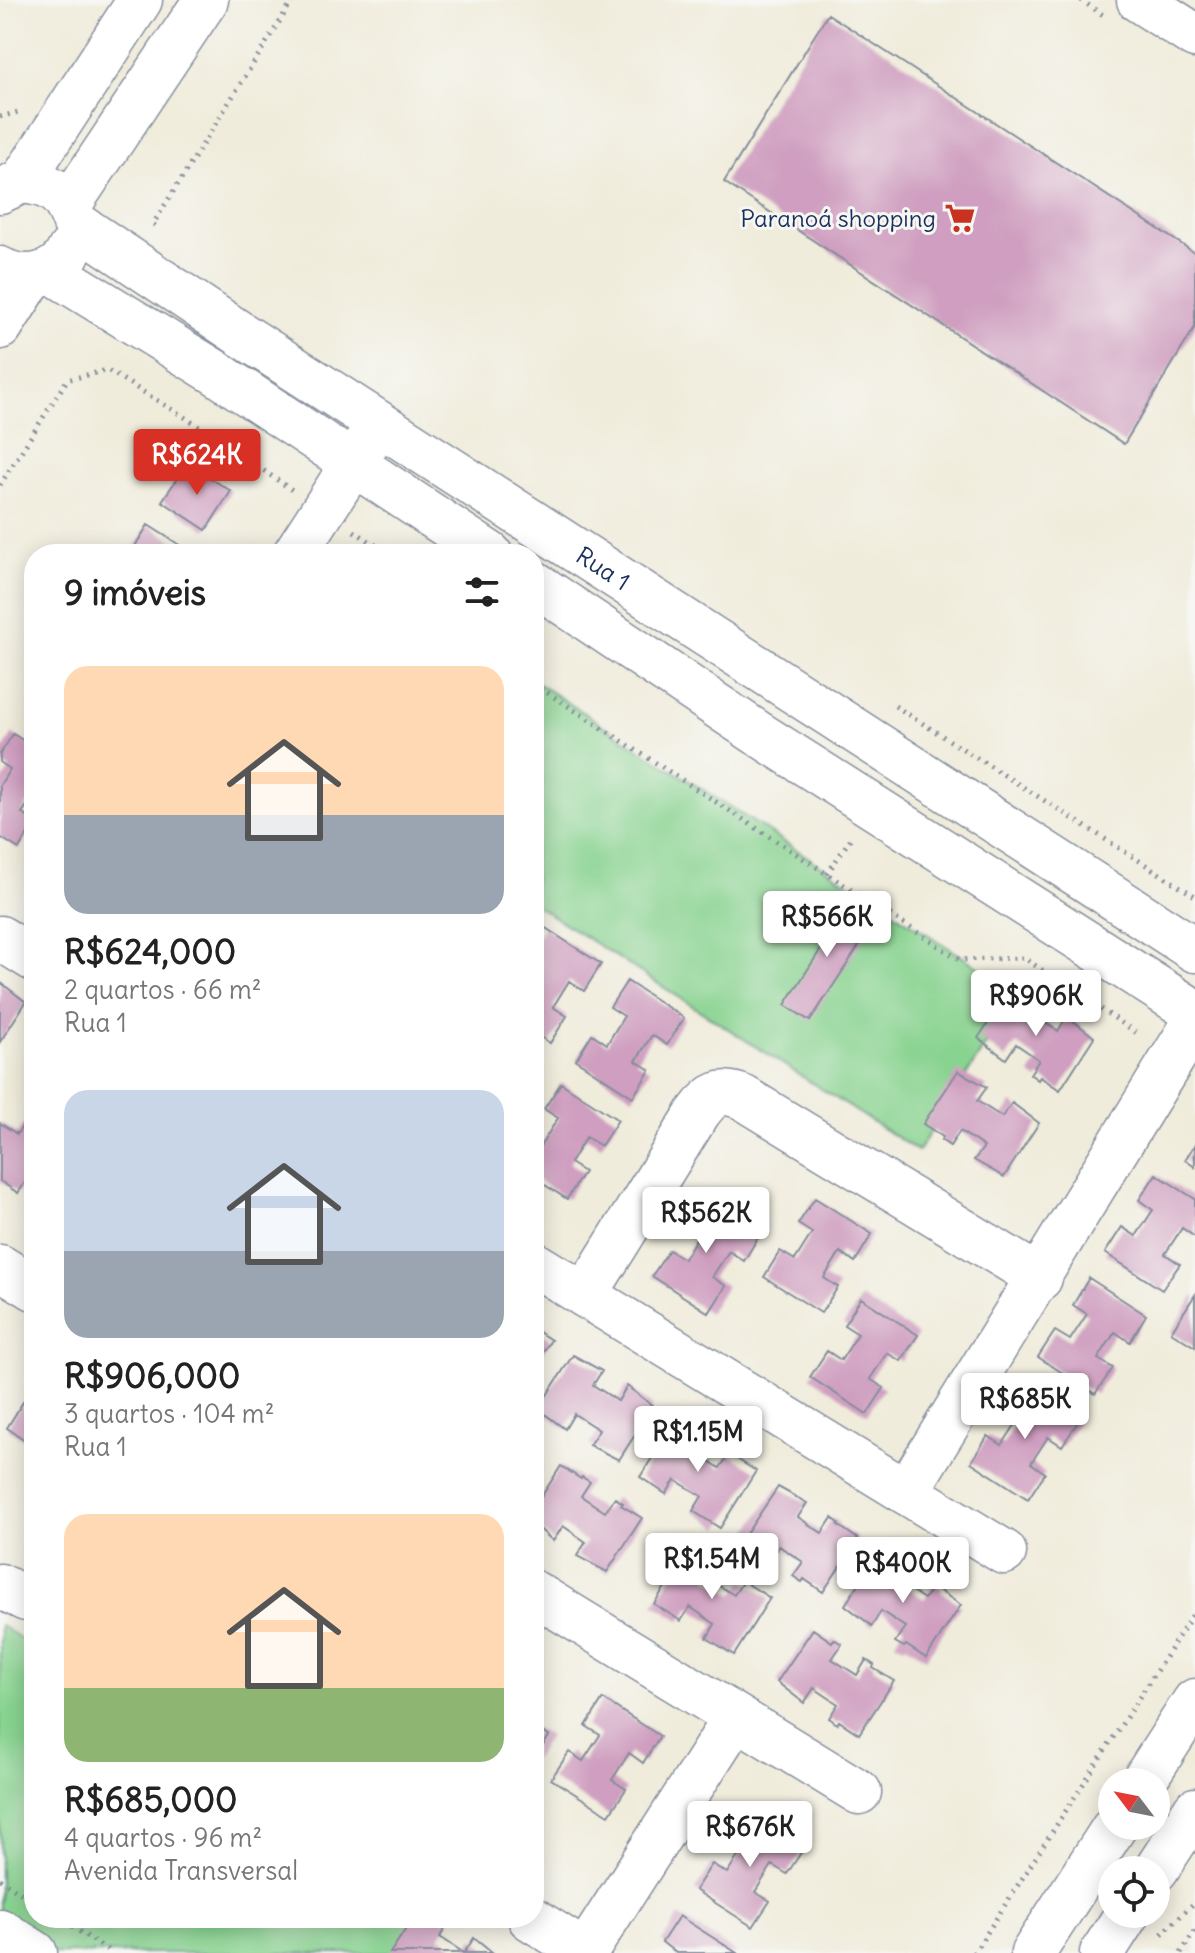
<!DOCTYPE html>
<html lang="pt">
<meta charset="utf-8">
<style>
body{margin:0;font-family:Delius,sans-serif;background:#f2f2f2;color:#222;height:100vh;display:flex;flex-direction:column;font-size:30px;white-space:nowrap}
*{box-sizing:border-box;margin:0}
p{font-size:26px;color:#767676}
.icon{flex:none;width:44px;height:44px;fill:none;stroke:currentColor;stroke-width:2;stroke-linecap:round;stroke-linejoin:round}
.map{position:relative;flex:1;overflow:hidden}
.sheet{position:absolute;left:24px;top:544px;width:520px;height:1384px;display:flex;flex-direction:column;background:#fff;border-radius:32px;box-shadow:0 4px 20px #0003}
.sheet>*{flex:none}
.needle{width:52px;rotate:302deg}
.controls{position:absolute;left:1098px;top:1768px;display:grid;gap:16px}
.controls a{display:grid;place-items:center;width:72px;height:72px;border-radius:50%;background:#fff;box-shadow:0 4px 20px #0003;font-size:40px}
.price{position:absolute;translate:-50% -68px;padding:0 18px;border-radius:8px;background:#fff;color:#222;font-size:26px;line-height:52px;filter:drop-shadow(0 2px 4px #0008)}
.price::after{content:'';position:absolute;left:50%;top:48px;width:24px;height:18px;margin-left:-12px;background:inherit;clip-path:polygon(0 0,100% 0,50% 100%)}
.price.active{background:#d93025;color:#fff}
ul{padding:0;list-style:none}
li{display:grid;align-content:center;gap:16px;height:424px;padding:0 40px}
li span{display:grid;place-items:center;height:248px;border-radius:24px;color:#555}
li>.icon{margin-inline-start:auto}
span .icon{width:144px;height:144px;fill:#fffc;stroke-width:1}
li b{font-size:34px}
h2{display:flex;justify-content:space-between;align-items:center;height:96px;padding:0 40px;font-size:34px}
.map>svg:first-child{display:block}
.green{fill:#88d390;stroke:#528177;stroke-width:2}
.building{fill:#cf9ec0}
.lines{fill:none;stroke-linecap:round;stroke-linejoin:round}
.minor-casing{stroke:#868e9c;stroke-width:47}
.path{stroke:#868e9c;stroke-width:5;stroke-dasharray:2 6;stroke-linecap:butt}
.minor{stroke:#fff;stroke-width:44}
.labels{text-anchor:middle;dominant-baseline:central;stroke-width:6;stroke-linejoin:round;paint-order:stroke}
.poi-label{font-size:24px;fill:#1b2f5e;stroke:#f6f6f2;text-anchor:end}
.street-label{font-size:24px;fill:#1b2f5e;stroke:#f6f6f2}
</style>
<div class="map">
<svg width="1195" height="1953" viewBox="0 0 1195 1953">
<rect width="100%" height="100%" fill="#f6f6f2"/>
<filter id="ink" filterUnits="userSpaceOnUse"><feTurbulence type="fractalNoise" baseFrequency=".0125" numOctaves="2"/><feDisplacementMap in="SourceGraphic" scale="16" xChannelSelector="R" yChannelSelector="G"/><feConvolveMatrix kernelMatrix="1 2 1 2 8 2 1 2 1" color-interpolation-filters="sRGB"/></filter>
<filter id="wash" filterUnits="userSpaceOnUse"><feTurbulence type="fractalNoise" baseFrequency=".006" numOctaves="4" result="noise"/><feDisplacementMap in="SourceGraphic" scale="32" xChannelSelector="R" yChannelSelector="G"/><feGaussianBlur stdDeviation="1.8" result="paint"/><feColorMatrix in="noise" values="0 0 0 0 0 0 0 0 0 0 0 0 0 0 0 0 0 1.4 0 .05"/><feComposite in="paint" operator="in"/></filter>
<g filter="url(#wash)">
<rect width="100%" height="100%" fill="#f0ecdb"/>
<path class="green" d="M534,681L1019,993L918,1151L534,904Z
M0,1625L34,1647V1918H419L397,1953H0Z"/>
<g id="blocks">
<path class="building" d="M828,14L1195,253V327L1124,444L724,182Z
M187,464L231,491L206,530L162,501Z
M148,525L194,554H137L132,551Z
M13,734L34,747V795L22,813L34,822V825L19,849L0,837V785L10,769L0,762V754Z
M827,901L870,929L810,1021L785,1005L828,938L810,926Z
M544,927L601,964L584,991L569,981L553,1007L567,1016L550,1043L534,1033V973L541,962L534,958V943Z
M627,981L684,1018L667,1045L652,1035L636,1061L650,1070L633,1097L576,1060L592,1034L607,1044L624,1016L610,1007Z
M0,982L26,1002L0,1042Z
M1014,985L1033,998L1035,995L1043,1000L1033,1015L1058,1031L1067,1016L1094,1037L1060,1090L1040,1077L1038,1080L1030,1074L1039,1060L1016,1044L1006,1059L978,1038Z
M958,1071L987,1087L977,1101L1002,1117L1012,1103L1039,1123L1004,1177L974,1160L984,1147L960,1131L950,1146L941,1140L943,1137L923,1124Z
M561,1083L618,1120L601,1146L586,1137L570,1163L584,1172L567,1199L534,1178V1141L541,1145L558,1118L544,1109Z
M26,1120L34,1124V1169L18,1193L0,1181V1123L17,1134Z
M1195,1144V1167L1185,1160Z
M1156,1174L1195,1199V1237L1182,1228L1165,1254L1180,1264L1162,1290L1105,1253L1122,1227L1136,1236L1153,1210L1139,1200Z
M703,1197L760,1234L744,1261L729,1251L712,1277L726,1286L709,1313L652,1276L669,1250L684,1259L700,1232L686,1223Z
M815,1198L872,1234L855,1262L840,1252L824,1278L838,1287L821,1313L764,1277L780,1251L795,1260L812,1233L798,1224Z
M1089,1278L1146,1315L1130,1342L1115,1332L1098,1359L1113,1368L1095,1394L1038,1357L1055,1331L1070,1340L1087,1314L1073,1305Z
M1195,1295V1347L1171,1332Z
M861,1298L918,1335L901,1361L887,1353L870,1379L884,1388L867,1414L810,1377L827,1351L841,1360L858,1334L844,1325Z
M534,1329L551,1340L534,1366Z
M573,1355L602,1371L593,1385L618,1401L627,1386L653,1406L619,1460L589,1445L599,1430L574,1414L565,1429L538,1409Z
M1022,1383L1079,1420L1062,1446L1048,1437L1031,1463L1045,1473L1028,1499L971,1462L988,1436L1002,1445L1019,1419L1005,1409Z
M23,1402L34,1409V1446L7,1428Z
M676,1420L703,1437L693,1452L720,1468L729,1454L756,1471L720,1528L693,1511L702,1496L675,1480L666,1494L640,1477Z
M561,1466L581,1479L582,1477L590,1482L581,1496L605,1512L615,1498L623,1503L621,1505L642,1518L607,1572L577,1556L586,1542L563,1526L553,1541L534,1524V1508Z
M778,1487L807,1503L798,1517L822,1533L832,1518L839,1523L838,1525L858,1539L823,1592L804,1579L802,1582L793,1576L803,1562L779,1546L769,1561L742,1540Z
M691,1547L717,1564L708,1579L734,1595L743,1581L770,1598L734,1655L707,1638L715,1624L690,1607L681,1621L654,1604Z
M880,1552L900,1565L901,1563L909,1568L900,1583L924,1599L934,1584L942,1589L940,1591L961,1605L926,1658L906,1645L904,1647L895,1642L905,1627L881,1611L872,1626L845,1605Z
M813,1629L832,1642L834,1639L842,1644L832,1659L857,1675L866,1660L874,1665L873,1668L894,1681L859,1734L839,1721L837,1724L829,1718L838,1704L814,1688L804,1703L777,1682Z
M603,1699L660,1736L643,1763L629,1753L612,1780L626,1789L609,1815L551,1779L569,1752L583,1761L600,1735L586,1726Z
M534,1727L549,1736L534,1760Z
M747,1811L804,1848L787,1874L772,1865L755,1892L770,1901L753,1927L695,1890L712,1864L727,1873L744,1847L730,1837Z
M679,1916L737,1953H676L662,1942Z
M413,1918H443L449,1922L440,1937L464,1953L474,1938L492,1953H390Z"/>
</g>
</g>
<g filter="url(#ink)">
<use href="#blocks" fill-opacity="0" stroke="#868e9c" stroke-width="2"/>
<g class="lines">
<g class="minor-casing">
<g id="minor">
<path d="M1139,0L1195,36"/>
<path id="s1" d="M22,181C53,184 65,194 75,223L239,333L1195,950"/>
<path d="M0,191L22,181L140,0"/>
<path d="M69,205L206,0"/>
<path d="M0,269C25,282 58,277 70,249"/>
<path d="M51,271L215,372L490,554"/>
<path d="M0,327L32,277"/>
<path d="M295,554L369,439"/>
<path d="M534,583L756,732L1195,1012"/>
<path d="M0,938L34,959"/>
<path d="M534,1264L1004,1552"/>
<path d="M0,1267L34,1288"/>
<path d="M585,1295L698,1113C712,1094 721,1088 744,1098L1040,1278"/>
<path d="M906,1492L1195,1022"/>
<path d="M0,1586L26,1599H34"/>
<path d="M534,1593L859,1792"/>
<path d="M1143,1782L1195,1701"/>
<path d="M1156,1870L1195,1810"/>
<path d="M530,1918L586,1953"/>
<path d="M0,1931L35,1953"/>
<path d="M585,1953L736,1717"/>
<path d="M1033,1953L1115,1826"/>
<path d="M1102,1953L1127,1914"/>
</g>
</g>
<path class="path" d="M1081,0L1103,15
M0,117L18,112
M155,226L153,224L293,0
M0,485L67,380L107,370L186,418L292,490
M354,531L389,554
M534,684L960,960L1024,958L1140,1035
M895,706L1195,896
M827,874L851,838
M0,1879L34,1902
M59,1918L112,1953
M1162,1934L1195,1902
M974,1953L1195,1611
M1181,1953L1195,1931"/>
<use href="#minor" class="minor"/>
</g>
</g>
<defs>
<g id="supermarket-bare" transform="scale(2.4)"><path d="M-6-5.5h2.5l.6 2H6L4.5 2H-2.5L-4.4-4H-6ZM-1.5 3.2a1.3 1.3 0 1 0 .1 0ZM3 3.2a1.3 1.3 0 1 0 .1 0Z" fill="#c8321e" stroke="#f6f6f2" stroke-width="2.5" paint-order="stroke"/></g>
</defs>
<g fill-rule="evenodd">
<use href="#supermarket-bare" x="960" y="218"/>
</g>
<g class="labels">
<g class="poi-label">
<text x="936" y="218">Paranoá shopping</text>
</g>
<g class="street-label">
<text stroke="none"><textPath href="#s1" startOffset="704">Rua 1</textPath></text>
</g>
</g>
</svg>
<div class="controls">
<a><svg class="needle" viewBox="-14 -14 28 28"><path d="M0-13l5 13h-10z" fill="#e53935"/><path d="M0 13l5-13h-10z" fill="#767676"/></svg></a>
<a><svg class="icon" aria-label="locate" viewBox="0 0 24 24"><circle cx="12" cy="12" r="6"/><path d="M12 2v4M12 18v4M2 12h4M18 12h4"/></svg></a>
</div>
<b class="price active" style="left:197px;top:497px">R$624K</b>
<b class="price" style="left:827px;top:959px">R$566K</b>
<b class="price" style="left:1036px;top:1038px">R$906K</b>
<b class="price" style="left:706px;top:1255px">R$562K</b>
<b class="price" style="left:1025px;top:1441px">R$685K</b>
<b class="price" style="left:698px;top:1474px">R$1.15M</b>
<b class="price" style="left:712px;top:1601px">R$1.54M</b>
<b class="price" style="left:903px;top:1605px">R$400K</b>
<b class="price" style="left:750px;top:1869px">R$676K</b>
<section class="sheet">
<h2>9 imóveis<svg class="icon" aria-label="filters" viewBox="0 0 24 24"><path d="M4 7h16M4 17h16"/><circle cx="9" cy="7" r="2"/><circle cx="15" cy="17" r="2"/></svg></h2>
<ul>
<li><span style="background:linear-gradient(#ffd9b3 60%,#9aa5b1 0)"><svg class="icon" aria-label="home" viewBox="0 0 24 24"><path d="M3 11l9-7 9 7M6 9v11h12V9"/></svg></span><div><b>R$624,000</b><p>2 quartos · 66 m²</p><p>Rua 1</p></div></li>
<li><span style="background:linear-gradient(#c9d6e8 65%,#9aa5b1 0)"><svg class="icon" aria-label="home" viewBox="0 0 24 24"><path d="M3 11l9-7 9 7M6 9v11h12V9"/></svg></span><div><b>R$906,000</b><p>3 quartos · 104 m²</p><p>Rua 1</p></div></li>
<li><span style="background:linear-gradient(#ffd9b3 70%,#8fb573 0)"><svg class="icon" aria-label="home" viewBox="0 0 24 24"><path d="M3 11l9-7 9 7M6 9v11h12V9"/></svg></span><div><b>R$685,000</b><p>4 quartos · 96 m²</p><p>Avenida Transversal</p></div></li>
</ul>
</section>
</div>
